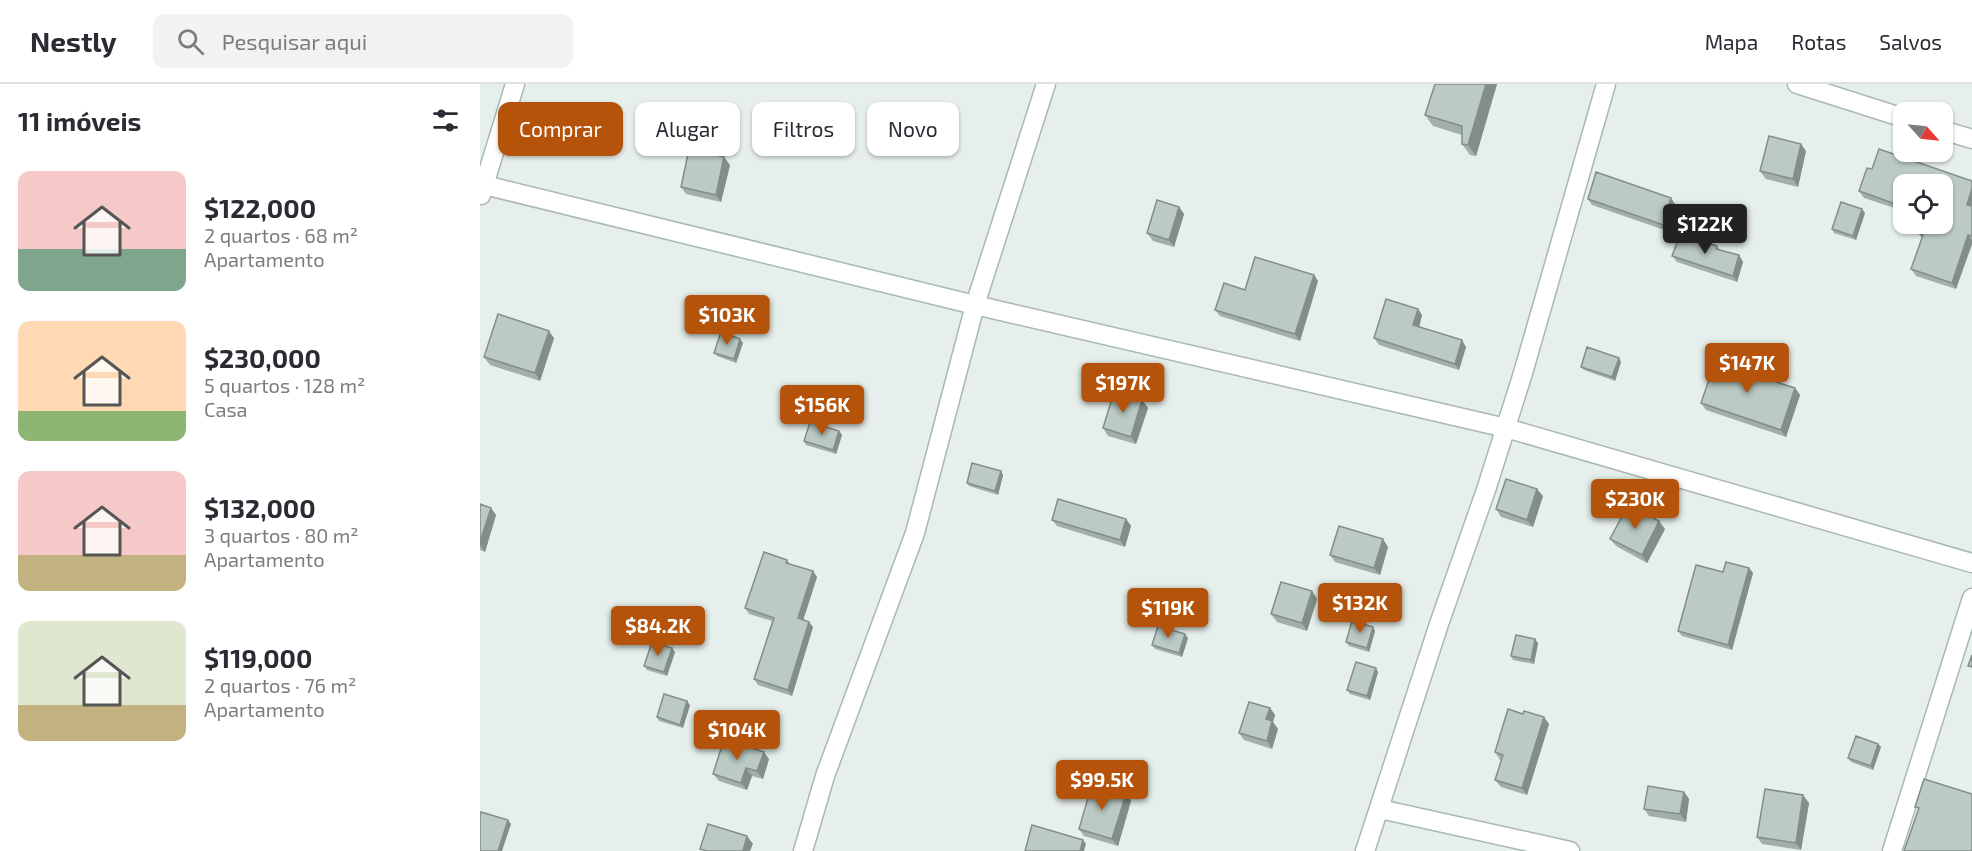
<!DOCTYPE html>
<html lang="pt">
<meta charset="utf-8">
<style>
body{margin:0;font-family:"Exo 2",sans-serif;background:#f2f2f3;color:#2b2b33;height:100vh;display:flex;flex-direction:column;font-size:22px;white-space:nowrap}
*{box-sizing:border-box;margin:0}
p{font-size:20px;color:#7c7c81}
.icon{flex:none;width:33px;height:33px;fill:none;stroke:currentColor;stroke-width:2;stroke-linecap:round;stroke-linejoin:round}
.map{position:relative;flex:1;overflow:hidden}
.sheet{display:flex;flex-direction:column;background:#fff;width:480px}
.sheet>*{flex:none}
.banner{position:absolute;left:18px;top:18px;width:570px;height:54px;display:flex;gap:12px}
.needle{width:39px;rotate:117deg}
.tools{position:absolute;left:1413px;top:18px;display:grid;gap:12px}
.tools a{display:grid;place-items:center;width:60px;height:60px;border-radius:12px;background:#fff;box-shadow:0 2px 4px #0004;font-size:30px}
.price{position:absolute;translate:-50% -51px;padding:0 14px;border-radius:6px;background:#b45309;color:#fff;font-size:20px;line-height:39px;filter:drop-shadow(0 2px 3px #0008)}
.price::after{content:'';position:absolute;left:50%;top:36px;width:18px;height:14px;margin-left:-9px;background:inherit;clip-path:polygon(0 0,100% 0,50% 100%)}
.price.active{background:#222;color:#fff}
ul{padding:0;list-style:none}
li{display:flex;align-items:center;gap:18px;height:150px;padding:0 18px}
li span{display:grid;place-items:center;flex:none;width:168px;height:120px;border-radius:12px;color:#555}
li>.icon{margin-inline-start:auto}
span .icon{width:72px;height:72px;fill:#fffc;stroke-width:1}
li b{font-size:26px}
h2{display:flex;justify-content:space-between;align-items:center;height:72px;padding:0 18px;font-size:26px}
.chip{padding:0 21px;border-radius:12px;background:#fff;box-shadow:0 2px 4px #0004;font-size:21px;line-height:54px}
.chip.active{background:#b45309;color:#fff}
header{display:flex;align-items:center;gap:36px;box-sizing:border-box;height:84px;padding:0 30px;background:#fff;border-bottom:2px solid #e1e1e2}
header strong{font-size:28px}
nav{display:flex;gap:33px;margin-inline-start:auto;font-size:21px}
.search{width:420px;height:54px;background:#f2f2f3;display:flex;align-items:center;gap:15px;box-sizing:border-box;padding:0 21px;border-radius:12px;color:#7c7c81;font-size:22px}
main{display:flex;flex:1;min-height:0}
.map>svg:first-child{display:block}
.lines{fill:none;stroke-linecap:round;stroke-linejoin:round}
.minor-casing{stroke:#a8b8b2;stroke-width:21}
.minor{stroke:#fff;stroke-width:18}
.wall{fill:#a1aea9}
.shaded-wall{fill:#838d89}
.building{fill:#bbcac4;stroke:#838d89;stroke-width:1.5}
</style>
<header>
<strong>Nestly</strong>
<div class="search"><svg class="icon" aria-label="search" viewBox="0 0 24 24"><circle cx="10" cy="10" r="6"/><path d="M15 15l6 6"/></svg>Pesquisar aqui</div>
<nav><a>Mapa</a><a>Rotas</a><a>Salvos</a></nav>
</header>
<main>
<section class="sheet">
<h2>11 imóveis<svg class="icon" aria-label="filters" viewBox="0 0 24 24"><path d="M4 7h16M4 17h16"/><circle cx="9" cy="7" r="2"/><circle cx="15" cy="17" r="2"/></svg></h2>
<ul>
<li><span style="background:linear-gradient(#f6c9c9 65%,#7fa58c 0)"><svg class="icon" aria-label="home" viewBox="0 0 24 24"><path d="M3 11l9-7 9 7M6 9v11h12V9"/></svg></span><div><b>$122,000</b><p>2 quartos · 68 m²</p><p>Apartamento</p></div></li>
<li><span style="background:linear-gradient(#ffd9b3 75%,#8fb573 0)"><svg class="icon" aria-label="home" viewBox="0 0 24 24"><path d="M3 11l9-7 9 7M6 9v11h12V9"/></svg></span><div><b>$230,000</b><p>5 quartos · 128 m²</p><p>Casa</p></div></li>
<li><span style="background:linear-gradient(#f6c9c9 70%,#c2b280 0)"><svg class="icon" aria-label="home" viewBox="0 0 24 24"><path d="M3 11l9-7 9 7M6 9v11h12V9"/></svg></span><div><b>$132,000</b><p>3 quartos · 80 m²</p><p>Apartamento</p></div></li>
<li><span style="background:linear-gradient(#dfe7d0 70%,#c2b280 0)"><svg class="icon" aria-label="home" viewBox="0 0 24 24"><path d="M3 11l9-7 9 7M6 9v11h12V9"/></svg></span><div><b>$119,000</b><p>2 quartos · 76 m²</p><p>Apartamento</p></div></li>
</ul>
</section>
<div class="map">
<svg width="1492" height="767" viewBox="0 0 1492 767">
<rect width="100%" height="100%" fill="#e6efeb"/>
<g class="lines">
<g class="minor-casing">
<path id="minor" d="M1317,0L1424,34
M1462,46L1492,55
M0,100L495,221L1026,344L1492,479
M1,111L35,0
M900,725L1090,767
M323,767L345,692L435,449L495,221L566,0
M885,767L959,540L1007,403L1043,289L1126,0
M1412,767L1492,514"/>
</g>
<use href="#minor" class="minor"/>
</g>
<path class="wall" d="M955,0H1017L996,72L990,71L982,60V51L953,42L945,31Z
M1326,67L1318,103L1286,95L1280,87Z
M250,81L241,118L206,110L201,103Z
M1392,85L1492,97V160L1476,205L1436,192L1431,185L1442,154L1438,149L1462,140L1424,100V127L1384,114L1379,107Z
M1108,115L1195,120V122L1204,126L1209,132L1203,151L1237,162L1240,166L1259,171L1263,178L1257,198L1197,178L1192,172L1199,151L1112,121Z
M699,123L704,130L694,163L673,157L667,149Z
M1385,129L1376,156L1354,149L1352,145Z
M834,191L838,197L820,257L740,232L735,226L765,206Z
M938,225L942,231L939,243L986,263L979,286L899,261L894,254Z
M74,254L60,297L10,281L4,273Z
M263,259L256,279L237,272L234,269Z
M1141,278L1135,297L1104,286L1101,283Z
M1279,286L1284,294L1315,304L1320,311L1306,353L1226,326L1221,319Z
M662,316L668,324L656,360L628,352L623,344Z
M359,347L362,351L356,370L326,361L324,357Z
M521,387L523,391L518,411L489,402L487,399Z
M1063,412L1053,443L1021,433L1016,425Z
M0,420L16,431L5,468L0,466Z
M646,435L651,442L645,463L577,442L572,436Z
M1185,445L1167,479L1136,462L1130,455Z
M908,463L900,491L855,478L850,471Z
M307,476L310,480L337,493L323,536L329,538L333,543L312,612L278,601L274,595L292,537L269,530L265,524Z
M1269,484L1273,489L1252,566L1202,552L1198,547L1243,488Z
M832,507L837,515L827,547L797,538L791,530Z
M893,543L895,547L889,568L869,562L866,558Z
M708,554L702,573L675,565L672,561Z
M1058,559L1054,580L1033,576L1031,572Z
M195,568L187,592L167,586L164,582Z
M898,588L890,616L870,610L867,606Z
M210,621L203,644L179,637L177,633Z
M790,624L795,631L793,638L798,645L792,665L764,656L759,649Z
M1069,640L1047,711L1021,703L1015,696L1021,676H1020L1015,668Z
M1398,660L1401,663L1393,686L1371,678L1368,674Z
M289,675L283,695L272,692L267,706L239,697L233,690Z
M1204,708L1209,715L1206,738L1169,732L1164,725Z
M646,710L651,717L638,762L604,752L599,745Z
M1329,719L1321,766L1282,760L1277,753Z"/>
<path class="shaded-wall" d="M1006,0H1017L996,72L988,61Z
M1321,60L1326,67L1318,103L1313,95Z
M244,73L250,81L241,118L236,111Z
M1492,104V124L1487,121Z
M1191,114L1195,120L1193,126L1189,120Z
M699,123L704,130L694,163L689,156Z
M1382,125L1385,129L1376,156L1373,152Z
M1204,126L1209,132L1202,152L1198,146Z
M1488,151L1492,156V160L1476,205L1472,199Z
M1259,171L1263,178L1257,198L1253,192Z
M834,191L838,197L820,257L815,250Z
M938,225L942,231L938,248L933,241Z
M69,247L74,254L60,297L55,289Z
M260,255L263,259L256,279L254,275Z
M982,256L986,263L979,286L975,280Z
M1139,274L1141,278L1135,297L1132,293Z
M1279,286L1284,293L1282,299L1277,292Z
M1315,304L1320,311L1306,353L1301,346Z
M662,316L668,324L656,360L651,353Z
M359,347L362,351L356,370L353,366Z
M521,387L523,391L518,411L515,407Z
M1057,405L1063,412L1053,443L1047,436Z
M11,424L16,431L5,468L0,461V458Z
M646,435L651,442L645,463L640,456Z
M1179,437L1185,445L1167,479L1162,471Z
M903,455L908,463L900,491L894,484Z
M1269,484L1273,489L1252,566L1248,561Z
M333,487L337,493L322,540L318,534Z
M832,507L837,515L827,547L822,539Z
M329,538L333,543L312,612L308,606Z
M893,543L895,547L889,568L887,564Z
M705,550L708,554L702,573L699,569Z
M1055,555L1058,559L1054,580L1051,576Z
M192,564L195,568L187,592L184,588Z
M896,584L898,588L890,616L887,612Z
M207,617L210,621L203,644L200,641Z
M790,624L795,631L793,638L798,645L792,665L787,657L786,635Z
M1064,633L1069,640L1047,711L1042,704Z
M1398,660L1401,663L1393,686L1391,682Z
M284,668L289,675L283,695L277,687Z
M266,684L272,692L267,706L261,699Z
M1204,708L1209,715L1206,738L1200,730Z
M646,710L651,717L638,762L632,755Z
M1323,711L1329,719L1321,766L1316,759Z
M28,736L31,740L22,767H18Z
M267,752L273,760L270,767H263Z
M603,756L606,760L604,767H600Z"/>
<path class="building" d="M955,0H1006L988,61L982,60V42L945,31Z
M1289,52L1321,60L1313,95L1280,87Z
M209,65L244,73L236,111L201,103Z
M1399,65L1492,97V104L1487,121L1492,122V152L1488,151L1472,199L1431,185L1443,151L1438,149L1441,140H1462V100H1424V123L1379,107L1387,84L1392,85Z
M1116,88L1191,114L1189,120L1204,126L1198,146L1108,115Z
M677,116L699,123L689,156L667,149Z
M1361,118L1382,125L1373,152L1352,145Z
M1200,150L1237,162L1236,165L1259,171L1253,192L1192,172Z
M775,173L834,191L815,250L735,226L744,199L765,206Z
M906,215L938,225L933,241L982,256L975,280L894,254Z
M18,230L69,247L55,289L4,273Z
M241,248L260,255L254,275L234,269Z
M1107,263L1139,274L1132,293L1101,283Z
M1237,272L1279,286L1277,292L1315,304L1301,346L1221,319Z
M634,308L662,316L651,353L623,344Z
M330,338L359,347L353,366L324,357Z
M492,379L521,387L515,407L487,399Z
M1026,395L1057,405L1047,436L1016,425Z
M578,415L646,435L640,456L572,436Z
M0,420L11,424L0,458Z
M1148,421L1179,437L1162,471L1130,455Z
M859,442L903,455L894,484L850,471Z
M284,468L307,476L306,479L333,487L318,534L329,538L308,606L274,595L294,534L265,524Z
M1246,478L1269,484L1248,561L1198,547L1216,481L1243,488Z
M801,498L832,507L822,539L791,530Z
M872,537L893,543L887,564L866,558Z
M678,542L705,550L699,569L672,561Z
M1036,551L1055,555L1051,576L1031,572Z
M172,558L192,564L184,588L164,582Z
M1492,571V583L1488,582Z
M876,578L896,584L887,612L867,606Z
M184,610L207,617L200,641L177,633Z
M769,618L790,624L786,635L792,637L787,657L759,649Z
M1028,625L1043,630L1044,627L1064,633L1042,704L1015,696L1023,671L1015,668Z
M1376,652L1398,660L1391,682L1368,674Z
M244,655L284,668L277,687L266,684L261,699L233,690Z
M1444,695L1492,710V767H1424L1439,724L1435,723Z
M612,700L646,710L632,755L599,745Z
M1168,702L1204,708L1200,730L1164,725Z
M1285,705L1323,711L1316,759L1277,753Z
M1,728L28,736L18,767H0V731Z
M228,740L267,752L263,767H227L220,765Z
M552,741L603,756L600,767H545Z"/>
</svg>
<div class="tools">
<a><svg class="needle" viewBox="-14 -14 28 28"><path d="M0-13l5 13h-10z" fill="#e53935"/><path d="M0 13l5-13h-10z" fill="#7c7c81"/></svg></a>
<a><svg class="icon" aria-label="locate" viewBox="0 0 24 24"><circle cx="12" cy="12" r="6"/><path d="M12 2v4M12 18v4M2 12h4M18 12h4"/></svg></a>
</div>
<b class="price active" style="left:1225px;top:171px">$122K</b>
<b class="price" style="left:247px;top:262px">$103K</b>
<b class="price" style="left:1267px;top:310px">$147K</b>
<b class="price" style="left:643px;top:330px">$197K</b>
<b class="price" style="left:342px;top:352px">$156K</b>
<b class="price" style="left:1155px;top:446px">$230K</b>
<b class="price" style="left:880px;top:550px">$132K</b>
<b class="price" style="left:688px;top:555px">$119K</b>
<b class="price" style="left:178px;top:573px">$84.2K</b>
<b class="price" style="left:257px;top:677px">$104K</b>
<b class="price" style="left:622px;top:727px">$99.5K</b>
<div class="banner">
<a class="chip active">Comprar</a>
<a class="chip">Alugar</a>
<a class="chip">Filtros</a>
<a class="chip">Novo</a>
</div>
</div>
</main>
